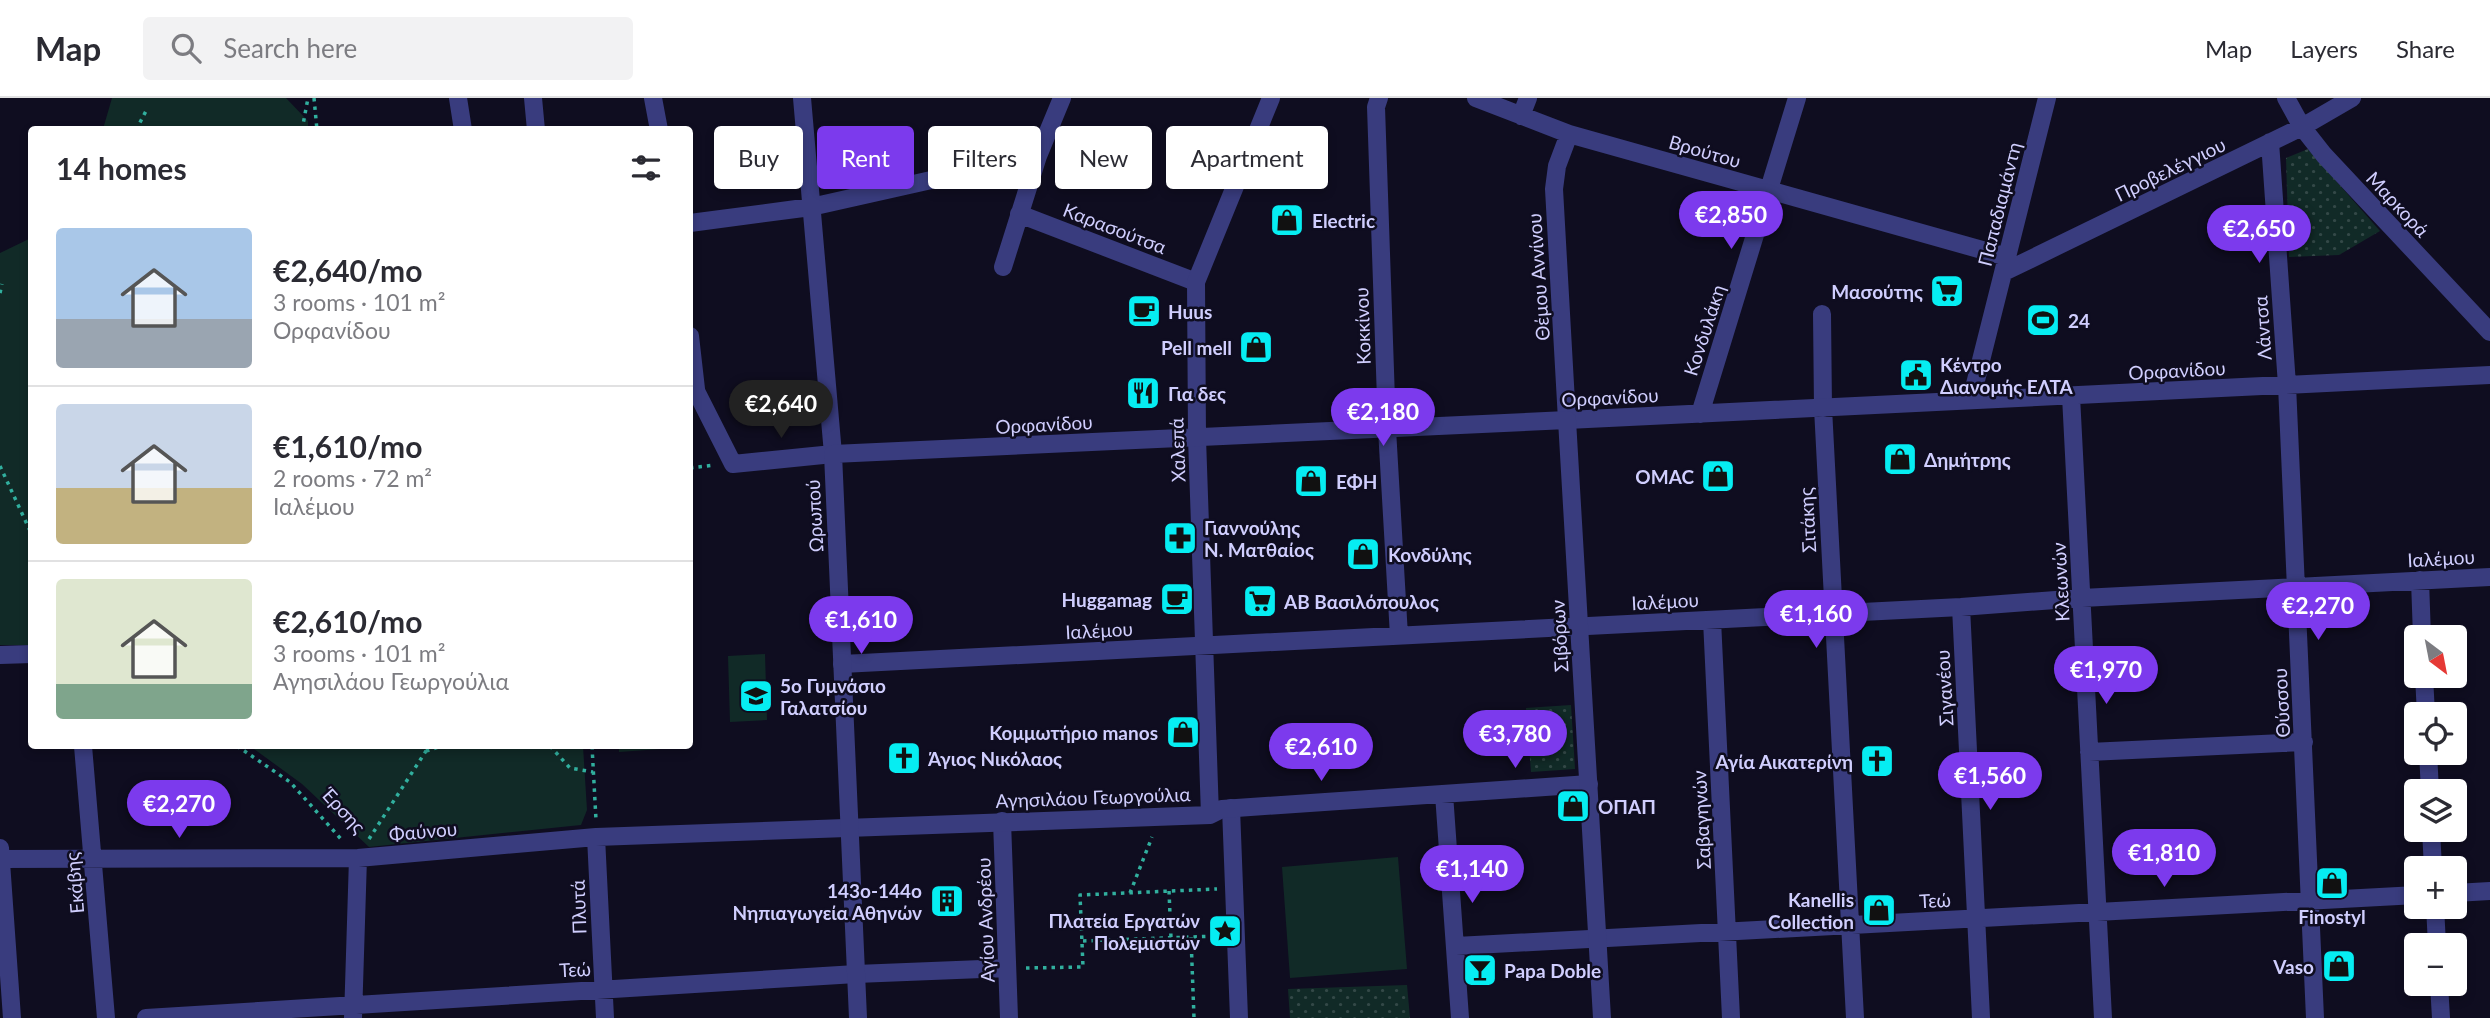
<!DOCTYPE html>
<meta charset="utf-8">
<style>
body{margin:0;font-family:Lato,sans-serif;background:#f2f2f3;color:#2b2b33;height:100vh;display:flex;flex-direction:column;font-size:26px;white-space:nowrap}
*{box-sizing:border-box;margin:0}
p{font-size:23px;color:#7c7c81}
.icon{flex:none;width:38px;height:38px;fill:none;stroke:currentColor;stroke-width:2;stroke-linecap:round;stroke-linejoin:round}
.map{position:relative;flex:1;overflow:hidden}
.drawer{position:absolute;left:28px;top:28px;width:665px;height:623px;display:flex;flex-direction:column;background:#fff;border-radius:7px;box-shadow:0 4px 10px #0003}
.drawer>*{flex:none}
.hud{position:absolute;left:714px;top:28px;width:665px;height:63px;display:flex;gap:14px}
.needle{width:46px;rotate:148deg}
.tools{position:absolute;left:2404px;top:527px;display:grid;gap:14px}
.tools a{display:grid;place-items:center;width:63px;height:63px;border-radius:7px;background:#fff;box-shadow:0 4px 10px #0003;font-size:35px}
.price{position:absolute;translate:-50% -60px;padding:0 16px;border-radius:24px;background:#7c3aed;color:#fff;font-size:23px;line-height:46px;filter:drop-shadow(0 2px 4px #0008)}
.price::after{content:'';position:absolute;left:50%;top:42px;width:21px;height:16px;margin-left:-10px;background:inherit;clip-path:polygon(0 0,100% 0,50% 100%)}
.price.current{background:#222;color:#fff}
ul{padding:0;list-style:none}
li{display:flex;align-items:center;gap:21px;height:175px;padding:0 28px}
li+li{border-top:2px solid #e1e1e2}
li span{display:grid;place-items:center;flex:none;width:196px;height:140px;border-radius:7px;color:#555}
li>.icon{margin-inline-start:auto}
span .icon{width:84px;height:84px;fill:#fffc;stroke-width:1}
li b{font-size:30px}
h2{display:flex;justify-content:space-between;align-items:center;height:84px;padding:0 28px;font-size:30px}
.chip{padding:0 24px;border-radius:7px;background:#fff;box-shadow:0 4px 10px #0003;font-size:24px;line-height:63px}
.chip.current{background:#7c3aed;color:#fff}
header{display:flex;align-items:center;gap:42px;box-sizing:border-box;height:98px;padding:0 35px;background:#fff;border-bottom:2px solid #e1e1e2}
header strong{font-size:33px}
nav{display:flex;gap:38px;margin-inline-start:auto;font-size:24px}
.search{width:490px;height:63px;background:#f2f2f3;display:flex;align-items:center;gap:18px;box-sizing:border-box;padding:0 24px;border-radius:7px;color:#7c7c81;font-size:26px}
.map>svg:first-child{display:block}
.grass{fill:#112a27}
.park{fill:url(#park-dots)}
.lines{fill:none;stroke-linecap:round;stroke-linejoin:round}
.path{stroke:#31af9e;stroke-width:3.5;stroke-dasharray:3.5 5;stroke-linecap:butt}
.pedestrian{stroke:#393c7e;stroke-width:18}
.minor{stroke:#393c7e;stroke-width:18}
.tertiary{stroke:#393c7e;stroke-width:18}
.labels{text-anchor:middle;dominant-baseline:central;stroke-width:5;stroke-linejoin:round;paint-order:stroke}
.street-label{font-size:19px;fill:#d0cefe;stroke:#0f0d20}
.poi-label{font-size:19px;font-weight:bold;fill:#d0cefe;stroke:#0f0d20;text-anchor:start}
</style>
<header>
<strong>Map</strong>
<div class="search"><svg class="icon" aria-label="search" viewBox="0 0 24 24"><circle cx="10" cy="10" r="6"/><path d="M15 15l6 6"/></svg>Search here</div>
<nav><a>Map</a><a>Layers</a><a>Share</a></nav>
</header>
<div class="map">
<svg width="2490" height="920" viewBox="0 0 2490 920">
<defs>
<pattern id="park-dots" width="8" height="8" patternUnits="userSpaceOnUse" patternTransform="scale(1.75)"><rect width="8" height="8" fill="#112a27"/><path d="M2 2h.1M6 6h.1" fill="none" stroke="#334847" stroke-width="1.8" stroke-linecap="round"/></pattern>
</defs>
<rect width="100%" height="100%" fill="#0f0d20"/>
<path class="grass" d="M112,0H286L308,23V31H103Z
M31,140V547H0V155Z
M765,556L767,622L730,624L728,558Z
M250,648H583L587,712L581,727L369,749L302,686Z
M619,648H675V650L619,654Z
M1398,759L1407,871L1290,880L1282,769Z"/>
<path class="park" d="M2308,51L2380,133L2339,157L2289,159L2286,60Z
M1571,607L1575,671L1531,674L1526,610Z
M1407,887L1410,920H1290L1288,891Z"/>
<g class="lines">
<path class="path" d="M314,0L317,32
M136,32L146,13
M302,32L308,0
M0,195L2,186
M0,368L32,437
M690,370L715,367
M237,648L290,684L341,741
M478,648H513
M550,648L570,670L593,674
M592,648L596,722
M426,653L442,648
M369,741L426,653L424,648
M1169,793L1171,840
M1130,795L1152,739
M1191,839L1194,920
M1083,843L1217,838
M1026,870L1083,869L1080,797L1217,791"/>
<path class="pedestrian" d="M1822,216L1823,310
M1231,710L1239,920
M1002,723L1009,920
M856,876L1007,870"/>
<path class="minor" d="M458,0L463,32
M533,0L536,32
M653,0L659,32
M1379,0L1376,9L1387,331L1399,538
M1476,0L1569,36L2007,159
M2286,0L2302,29L2324,57L2490,234
M1521,18L1528,0
M1569,36L1557,68L1554,91L1567,322L2490,277
M2270,44L2287,287L2315,920
M1019,116L1196,184
M690,125L811,109L1038,58
M1003,169L1038,58L1062,0
M2004,174L2302,29L2352,0
M690,238L696,291
M690,281L733,366L833,356L802,0
M2071,298L2103,920
M1971,302L2047,0
M1823,310L1855,920
M1700,316L1797,0
M1197,340L1210,717
M2420,482L2422,539
M1961,509L1981,920
M1712,522L1731,920
M0,557L32,556
M842,566L1961,509L2082,500L2490,479
M2424,578L2426,616
M83,648L106,920
M2089,654L2304,644
M2428,654L2430,693
M1444,696L1460,920
M2431,732L2433,770
M596,739L605,920
M0,750L12,920
M0,761L358,760L596,739L1210,717L1222,711L1589,686
M2455,795L2490,793
M2435,808L2437,847
M1456,848L2417,797
M2439,886L2441,920
M146,920L856,876
M353,920L358,760"/>
<path class="tertiary" d="M1197,340L1196,184L1271,0
M858,920L833,356L1567,322L1602,920"/>
</g>
<defs>
<g id="shop-square" transform="scale(1.75)"><rect x="-9" y="-9" width="18" height="18" rx="4" fill="#06edf2" stroke="#0f0d20"/><path d="M-5-2.5h2.3a2.7 3.5 0 0 1 5.4 0H5L5.5 6h-11ZM-1.5-2.5h3a1.5 2.3 0 0 0-3 0Z" fill="#111"/></g>
<g id="supermarket-square" transform="scale(1.75)"><rect x="-9" y="-9" width="18" height="18" rx="4" fill="#06edf2" stroke="#0f0d20"/><path d="M-6-5.5h2.5l.6 2H6L4.5 2H-2.5L-4.4-4H-6ZM-1.5 3.2a1.3 1.3 0 1 0 .1 0ZM3 3.2a1.3 1.3 0 1 0 .1 0Z" fill="#111"/></g>
<g id="cafe-square" transform="scale(1.75)"><rect x="-9" y="-9" width="18" height="18" rx="4" fill="#06edf2" stroke="#0f0d20"/><path d="M-5.5-4.5H6V0H3Q3 3.5 0 3.5H-2.5Q-5.5 3.5-5.5 0ZM3-3.2v2h1.7v-2ZM-6 4.5H4V6H-6Z" fill="#111"/></g>
<g id="stadium-square" transform="scale(1.75)"><rect x="-9" y="-9" width="18" height="18" rx="4" fill="#06edf2" stroke="#0f0d20"/><path d="M0-5a6.5 5 0 1 0 0 10a6.5 5 0 1 0 0-10ZM-3.5-1.8h7v3.6h-7Z" fill="#111"/></g>
<g id="civic-square" transform="scale(1.75)"><rect x="-9" y="-9" width="18" height="18" rx="4" fill="#06edf2" stroke="#0f0d20"/><path d="M-.6-6.5H3V-4.5H.6V-3L4-1V1h2V6H-6V1h2V-1L-.6-3ZM-1.2 2.5V6h2.4V2.5Z" fill="#111"/></g>
<g id="restaurant-square" transform="scale(1.75)"><rect x="-9" y="-9" width="18" height="18" rx="4" fill="#06edf2" stroke="#0f0d20"/><path d="M-5-6h1v4h1v-4h1v4h1v-4h1v5L-1.5 .5V6h-2V.5L-5-1ZM5-6V6H3V1.5H1.5Q1.5-4 5-6Z" fill="#111"/></g>
<g id="pharmacy-square" transform="scale(1.75)"><rect x="-9" y="-9" width="18" height="18" rx="4" fill="#06edf2" stroke="#0f0d20"/><path d="M-2-6h4v4h4v4h-4v4h-4v-4h-4v-4h4Z" fill="#111"/></g>
<g id="school-square" transform="scale(1.75)"><rect x="-9" y="-9" width="18" height="18" rx="4" fill="#06edf2" stroke="#0f0d20"/><path d="M0-5L7-2L0 1L-7-2ZM-4 1L0 2.5L4 1V4Q0 6-4 4Z" fill="#111"/></g>
<g id="church-square" transform="scale(1.75)"><rect x="-9" y="-9" width="18" height="18" rx="4" fill="#06edf2" stroke="#0f0d20"/><path d="M-1.2-6h2.4v3.5h3.3v2.4h-3.3V6h-2.4V-.1h-3.3v-2.4h3.3Z" fill="#111"/></g>
<g id="building-square" transform="scale(1.75)"><rect x="-9" y="-9" width="18" height="18" rx="4" fill="#06edf2" stroke="#0f0d20"/><path d="M-4-6H4V6H1V3H-1V6H-4ZM-2.5-4.3h1.7v1.8h-1.7ZM.8-4.3h1.7v1.8H.8ZM-2.5-1h1.7V.8h-1.7ZM.8-1h1.7V.8H.8Z" fill="#111"/></g>
<g id="sight-square" transform="scale(1.75)"><rect x="-9" y="-9" width="18" height="18" rx="4" fill="#06edf2" stroke="#0f0d20"/><path d="M0-6L1.8-2.2L6-1.7L2.9 1.2L3.7 5.4L0 3.3L-3.7 5.4L-2.9 1.2L-6-1.7L-1.8-2.2Z" fill="#111"/></g>
<g id="bar-square" transform="scale(1.75)"><rect x="-9" y="-9" width="18" height="18" rx="4" fill="#06edf2" stroke="#0f0d20"/><path d="M-6-5H6L.8 .8V4.5H3.5V6h-7V4.5H-.8V.8Z" fill="#111"/></g>
</defs>
<g fill-rule="evenodd">
<use href="#shop-square" x="1287" y="122"/>
<use href="#supermarket-square" x="1947" y="193"/>
<use href="#cafe-square" x="1144" y="213"/>
<use href="#stadium-square" x="2043" y="222"/>
<use href="#shop-square" x="1256" y="249"/>
<use href="#civic-square" x="1916" y="277"/>
<use href="#restaurant-square" x="1143" y="295"/>
<use href="#shop-square" x="1900" y="361"/>
<use href="#shop-square" x="1718" y="378"/>
<use href="#shop-square" x="1311" y="383"/>
<use href="#pharmacy-square" x="1180" y="440"/>
<use href="#shop-square" x="1363" y="456"/>
<use href="#cafe-square" x="1177" y="501"/>
<use href="#supermarket-square" x="1260" y="503"/>
<use href="#school-square" x="756" y="598"/>
<use href="#shop-square" x="1183" y="634"/>
<use href="#church-square" x="904" y="660"/>
<use href="#church-square" x="1877" y="663"/>
<use href="#shop-square" x="1573" y="708"/>
<use href="#shop-square" x="2332" y="785"/>
<use href="#building-square" x="947" y="803"/>
<use href="#shop-square" x="1879" y="812"/>
<use href="#sight-square" x="1225" y="833"/>
<use href="#shop-square" x="2339" y="868"/>
<use href="#bar-square" x="1480" y="872"/>
</g>
<g class="labels">
<g class="street-label">
<text transform="translate(1705 53) rotate(16)">Βρούτου</text>
<text transform="translate(2170 71) rotate(-26)">Προβελέγγιου</text>
<text transform="translate(1999 106) rotate(-76)">Παπαδιαμάντη</text>
<text transform="translate(2398 106) rotate(47)">Μαρκορά</text>
<text transform="translate(1115 130) rotate(21)">Καρασούτσα</text>
<text transform="translate(1538 179) rotate(-94)">Θέμου Αννίνου</text>
<text transform="translate(1362 228) rotate(-92)">Κοκκίνου</text>
<text transform="translate(2262 230) rotate(-94)">Λάντσα</text>
<text transform="translate(1704 232) rotate(-72)">Κονδυλάκη</text>
<text transform="translate(2177 272) rotate(-3)">Ορφανίδου</text>
<text transform="translate(1610 299) rotate(-3)">Ορφανίδου</text>
<text transform="translate(1044 326) rotate(-3)">Ορφανίδου</text>
<text transform="translate(1177 352) rotate(-92)">Χαλεπά</text>
<text transform="translate(814 418) rotate(-93)">Ωρωπού</text>
<text transform="translate(1807 422) rotate(-93)">Σιτάκης</text>
<text transform="translate(2441 460) rotate(-3)">Ιαλέμου</text>
<text transform="translate(2060 484) rotate(-93)">Κλεωνών</text>
<text transform="translate(1665 503) rotate(-3)">Ιαλέμου</text>
<text transform="translate(1099 532) rotate(-3)">Ιαλέμου</text>
<text transform="translate(1559 538) rotate(-93)">Σιβόρων</text>
<text transform="translate(1944 590) rotate(-93)">Σιγανέου</text>
<text transform="translate(2281 605) rotate(-93)">Θύσσου</text>
<text transform="translate(1093 699) rotate(-2)">Αγησιλάου Γεωργούλια</text>
<text transform="translate(344 712) rotate(48)">Έρσης</text>
<text transform="translate(1701 722) rotate(-93)">Σαβαγηνών</text>
<text transform="translate(423 733) rotate(-5)">Φαύνου</text>
<text transform="translate(74 785) rotate(-95)">Εκάβης</text>
<text transform="translate(1935 802) rotate(-3)">Τεώ</text>
<text transform="translate(578 809) rotate(-92)">Πλυτά</text>
<text transform="translate(985 822) rotate(-92)">Αγίου Ανδρέου</text>
<text transform="translate(575 871) rotate(-3)">Τεώ</text>
</g>
<g class="poi-label">
<text x="1312" y="122">Electric</text>
<text x="1923" y="193" text-anchor="end">Μασούτης</text>
<text x="1168" y="213">Huus</text>
<text x="2068" y="222">24</text>
<text x="1232" y="249" text-anchor="end">Pell mell</text>
<text x="1940" y="266">Κέντρο<tspan x="1940" dy="22">Διανομής ΕΛΤΑ</tspan></text>
<text x="1168" y="295">Για δες</text>
<text x="1924" y="361">Δημήτρης</text>
<text x="1694" y="378" text-anchor="end">OMAC</text>
<text x="1336" y="383">ΕΦΗ</text>
<text x="1204" y="429">Γιαννούλης<tspan x="1204" dy="22">Ν. Ματθαίος</tspan></text>
<text x="1388" y="456">Κονδύλης</text>
<text x="1152" y="501" text-anchor="end">Huggamag</text>
<text x="1284" y="503">ΑΒ Βασιλόπουλος</text>
<text x="780" y="587">5ο Γυμνάσιο<tspan x="780" dy="22">Γαλατσίου</tspan></text>
<text x="1158" y="634" text-anchor="end">Κομμωτήριο manos</text>
<text x="928" y="660">Άγιος Νικόλαος</text>
<text x="1853" y="663" text-anchor="end">Αγία Αικατερίνη</text>
<text x="1598" y="708">ΟΠΑΠ</text>
<text x="922" y="792" text-anchor="end">143ο-144ο<tspan x="922" dy="22">Νηπιαγωγεία Αθηνών</tspan></text>
<text x="1854" y="801" text-anchor="end">Kanellis<tspan x="1854" dy="22">Collection</tspan></text>
<text x="2332" y="818" text-anchor="middle">Finostyl</text>
<text x="1200" y="822" text-anchor="end">Πλατεία Εργατών<tspan x="1200" dy="22">Πολεμιστών</tspan></text>
<text x="2314" y="868" text-anchor="end">Vaso</text>
<text x="1504" y="872">Papa Doble</text>
</g>
</g>
</svg>
<div class="tools">
<a><svg class="needle" viewBox="-14 -14 28 28"><path d="M0-13l5 13h-10z" fill="#e53935"/><path d="M0 13l5-13h-10z" fill="#7c7c81"/></svg></a>
<a><svg class="icon" aria-label="locate" viewBox="0 0 24 24"><circle cx="12" cy="12" r="6"/><path d="M12 2v4M12 18v4M2 12h4M18 12h4"/></svg></a>
<a><svg class="icon" aria-label="layers" viewBox="0 0 24 24"><path d="M12 4l9 5-9 5-9-5zM3 14l9 5 9-5"/></svg></a>
<a>+</a>
<a>−</a>
</div>
<b class="price" style="left:1731px;top:153px">€2,850</b>
<b class="price" style="left:2259px;top:167px">€2,650</b>
<b class="price current" style="left:781px;top:342px">€2,640</b>
<b class="price" style="left:1383px;top:350px">€2,180</b>
<b class="price" style="left:2318px;top:544px">€2,270</b>
<b class="price" style="left:1816px;top:552px">€1,160</b>
<b class="price" style="left:861px;top:558px">€1,610</b>
<b class="price" style="left:2106px;top:608px">€1,970</b>
<b class="price" style="left:1515px;top:672px">€3,780</b>
<b class="price" style="left:1321px;top:685px">€2,610</b>
<b class="price" style="left:1990px;top:714px">€1,560</b>
<b class="price" style="left:179px;top:742px">€2,270</b>
<b class="price" style="left:2164px;top:791px">€1,810</b>
<b class="price" style="left:1472px;top:807px">€1,140</b>
<div class="hud">
<a class="chip">Buy</a>
<a class="chip current">Rent</a>
<a class="chip">Filters</a>
<a class="chip">New</a>
<a class="chip">Apartment</a>
</div>
<section class="drawer">
<h2>14 homes<svg class="icon" aria-label="filters" viewBox="0 0 24 24"><path d="M4 7h16M4 17h16"/><circle cx="9" cy="7" r="2"/><circle cx="15" cy="17" r="2"/></svg></h2>
<ul>
<li><span style="background:linear-gradient(#a9c7e8 65%,#9aa5b1 0)"><svg class="icon" aria-label="home" viewBox="0 0 24 24"><path d="M3 11l9-7 9 7M6 9v11h12V9"/></svg></span><div><b>€2,640/mo</b><p>3 rooms · 101 m²</p><p>Ορφανίδου</p></div></li>
<li><span style="background:linear-gradient(#c9d6e8 60%,#c2b280 0)"><svg class="icon" aria-label="home" viewBox="0 0 24 24"><path d="M3 11l9-7 9 7M6 9v11h12V9"/></svg></span><div><b>€1,610/mo</b><p>2 rooms · 72 m²</p><p>Ιαλέμου</p></div></li>
<li><span style="background:linear-gradient(#dfe7d0 75%,#7fa58c 0)"><svg class="icon" aria-label="home" viewBox="0 0 24 24"><path d="M3 11l9-7 9 7M6 9v11h12V9"/></svg></span><div><b>€2,610/mo</b><p>3 rooms · 101 m²</p><p>Αγησιλάου Γεωργούλια</p></div></li>
</ul>
</section>
</div>
